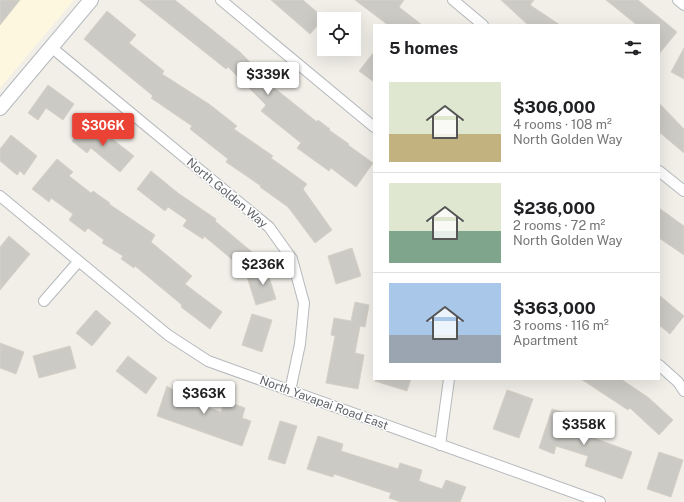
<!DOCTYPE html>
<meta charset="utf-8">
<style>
body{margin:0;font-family:"Public Sans",sans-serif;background:#f6f6f6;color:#202124;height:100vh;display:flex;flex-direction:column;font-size:15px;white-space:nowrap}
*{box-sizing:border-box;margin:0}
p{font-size:13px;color:#757577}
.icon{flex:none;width:22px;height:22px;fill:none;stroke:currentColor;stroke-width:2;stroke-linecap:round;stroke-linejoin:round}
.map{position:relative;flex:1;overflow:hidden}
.panel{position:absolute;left:373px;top:24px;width:287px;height:356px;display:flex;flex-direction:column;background:#fff;border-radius:0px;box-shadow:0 4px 16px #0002}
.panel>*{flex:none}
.buttons{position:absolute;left:317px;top:12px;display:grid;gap:8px}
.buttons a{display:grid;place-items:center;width:44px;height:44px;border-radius:0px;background:#fff;box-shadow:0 4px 16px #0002;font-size:20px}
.price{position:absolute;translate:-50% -34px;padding:0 9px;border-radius:4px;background:#fff;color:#222;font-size:13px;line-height:26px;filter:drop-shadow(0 1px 2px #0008)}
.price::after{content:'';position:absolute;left:50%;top:24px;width:12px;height:9px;margin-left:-6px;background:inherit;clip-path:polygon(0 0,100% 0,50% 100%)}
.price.selected{background:#ea4335;color:#fff}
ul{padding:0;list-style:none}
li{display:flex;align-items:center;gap:12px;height:100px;padding:0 16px}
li+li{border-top:1px solid #e0e0e0}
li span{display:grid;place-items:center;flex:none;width:112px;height:80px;border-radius:0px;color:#555}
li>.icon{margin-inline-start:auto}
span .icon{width:48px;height:48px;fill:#fffc;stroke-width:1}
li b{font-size:17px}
h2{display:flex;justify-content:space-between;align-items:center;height:48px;padding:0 16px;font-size:17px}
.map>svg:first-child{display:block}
.commercial{fill:#fef7e0}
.building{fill:#cccac5;stroke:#d6d1c6}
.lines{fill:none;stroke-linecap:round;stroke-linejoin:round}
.street-casing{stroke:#b5b8bc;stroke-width:12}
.secondary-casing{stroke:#b6babf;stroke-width:16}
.street{stroke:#fff;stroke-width:10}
.secondary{stroke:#fff;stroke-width:14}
.labels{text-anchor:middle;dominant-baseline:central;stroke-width:3;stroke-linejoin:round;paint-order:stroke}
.street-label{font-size:12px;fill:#5f6368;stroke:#fff}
</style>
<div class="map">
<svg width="684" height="502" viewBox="0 0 684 502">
<rect width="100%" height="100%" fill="#f1efe8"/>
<path class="commercial" d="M0,0H74L0,88Z"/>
<path class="building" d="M0,0H20L0,25Z
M139,0H175L240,52L270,82L268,83L317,122L318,120L330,129L329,130L349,144L348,145L373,163L356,187L331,168L329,171L297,148L301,143L261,111L266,105L228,67L226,69Z
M271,0H303L324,18L310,34Z
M355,0H404L399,7L422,25H388Z
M501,0H534L530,5L560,25H528Z
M606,0H638L677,32L659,54V25H637Z
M107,11L136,35L129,43L164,71L162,74L209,104L237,126L234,129L273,156L271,158L307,184L303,189L332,230L315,243L288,207L260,187L261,186L226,162L228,159L190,129L192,126L151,98L153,96L84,39Z
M684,48V79L671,72Z
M374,52V82L359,71Z
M48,85L74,104L63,120L46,108L38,120L28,113Z
M659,103L684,129V153L659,132Z
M86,123L108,141L111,138L134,156L120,172L91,148L87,153L72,141Z
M11,135L37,156L24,175L20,171L17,175L0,161V149Z
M57,159L73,172L69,176L91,193L93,191L110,203L109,204L155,235L151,242L192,276L185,284L222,312L210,329L181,307L182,305L135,266L134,268L121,259L123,256L102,243L104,240L88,228L85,232L69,220L73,214L51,198L49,202L32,189Z
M151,171L178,193L216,219L215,221L252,252L240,266L204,236L203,239L183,226L187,220L168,207L165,211L137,189Z
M659,208L684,226V255L659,238Z
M9,236L30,254L0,290V247Z
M352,248L361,276L336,284L328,256Z
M281,265L282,267L269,277L276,299L256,305L247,277Z
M659,295L684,316L670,334L659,325Z
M355,302L369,305L365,327L360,326L355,353L364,355L358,389L326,383L335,336L331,335L334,318L351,321Z
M96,310L111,323L92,346L76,333Z
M252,314L272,320L262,352L242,345Z
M0,343L24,352L16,374L0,368Z
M70,346L76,368L39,378L33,356Z
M128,356L157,378L146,394L116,371Z
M376,379H411L407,391L375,381Z
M581,379H621L649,398L673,420L659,435L630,408L628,410Z
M175,383L195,390L191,400L201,403V405L221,412L225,401L245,408L242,418L251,421L242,446L157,416L167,386L173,390Z
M507,390L533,399L519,438L493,429Z
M552,409L572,415L569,424L582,428L580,433L632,452L622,479L585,466L588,456L556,446L554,454L539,448Z
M280,421L297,426L285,464L268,459Z
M318,436L343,444L341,451L398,469L400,463L422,470L419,481L442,489L446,480L466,487L460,502H401L389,498L391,493L334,474L333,477L307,469Z
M659,452L683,460L671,497L647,489Z"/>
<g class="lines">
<g class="street-casing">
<path id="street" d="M221,0L374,127
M453,0L483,25
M678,0L684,5
M51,47L269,227L292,259L304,303L300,344L290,391
M659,171L684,191
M0,196L168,335L208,361L600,502
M44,301L78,262
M659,365L678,382L684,391
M440,445L449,379"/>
</g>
<g class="secondary-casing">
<path id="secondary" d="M0,108L91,0"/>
</g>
<use href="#street" class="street"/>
<use href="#secondary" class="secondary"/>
</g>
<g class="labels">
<g class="street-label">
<text transform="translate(227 193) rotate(40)">North Golden Way</text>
<text transform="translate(324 403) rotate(20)">North Yavapai Road East</text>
</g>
</g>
</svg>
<div class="buttons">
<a><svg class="icon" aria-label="locate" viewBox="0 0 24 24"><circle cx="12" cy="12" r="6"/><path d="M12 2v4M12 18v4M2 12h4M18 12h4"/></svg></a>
</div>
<b class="price" style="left:268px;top:96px">$339K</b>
<b class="price selected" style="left:103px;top:147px">$306K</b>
<b class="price" style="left:263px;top:286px">$236K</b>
<b class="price" style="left:204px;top:415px">$363K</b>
<b class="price" style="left:584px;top:446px">$358K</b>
<section class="panel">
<h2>5 homes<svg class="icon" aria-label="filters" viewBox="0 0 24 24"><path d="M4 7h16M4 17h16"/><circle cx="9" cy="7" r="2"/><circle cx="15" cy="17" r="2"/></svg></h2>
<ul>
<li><span style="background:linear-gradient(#dfe7d0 65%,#c2b280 0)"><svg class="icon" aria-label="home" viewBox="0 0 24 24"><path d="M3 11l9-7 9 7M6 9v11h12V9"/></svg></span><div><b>$306,000</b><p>4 rooms · 108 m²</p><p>North Golden Way</p></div></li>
<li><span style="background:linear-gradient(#dfe7d0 60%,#7fa58c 0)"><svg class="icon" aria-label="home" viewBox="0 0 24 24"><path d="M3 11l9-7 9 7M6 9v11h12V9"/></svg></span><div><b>$236,000</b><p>2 rooms · 72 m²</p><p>North Golden Way</p></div></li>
<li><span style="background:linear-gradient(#a9c7e8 65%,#9aa5b1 0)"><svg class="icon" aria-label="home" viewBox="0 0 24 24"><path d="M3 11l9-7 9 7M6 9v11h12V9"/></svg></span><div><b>$363,000</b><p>3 rooms · 116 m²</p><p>Apartment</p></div></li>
</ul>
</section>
</div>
